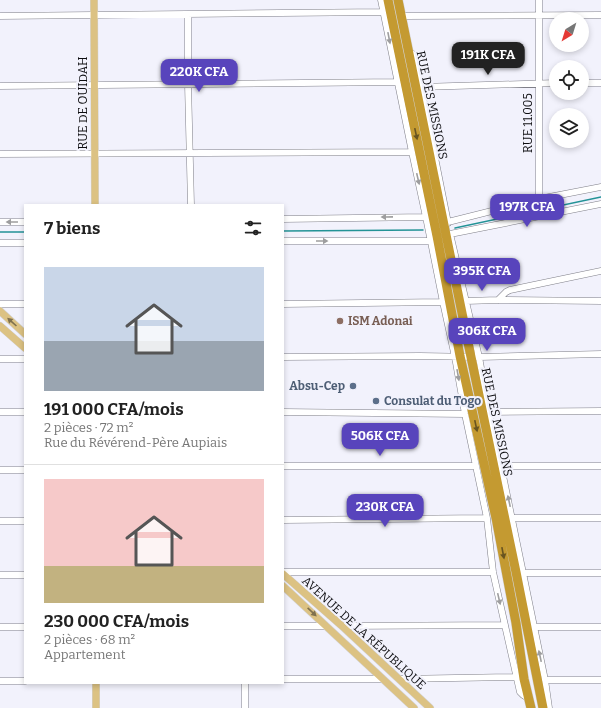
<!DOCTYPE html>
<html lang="fr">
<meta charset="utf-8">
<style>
body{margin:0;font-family:Bitter,serif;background:#f2f2f2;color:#222;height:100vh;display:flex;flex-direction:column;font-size:15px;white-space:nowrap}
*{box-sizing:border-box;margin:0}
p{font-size:13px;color:#767676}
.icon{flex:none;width:22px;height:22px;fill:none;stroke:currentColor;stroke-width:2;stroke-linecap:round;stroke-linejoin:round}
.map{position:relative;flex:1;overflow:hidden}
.drawer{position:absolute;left:24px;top:204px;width:260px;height:480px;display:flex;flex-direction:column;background:#fff;border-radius:0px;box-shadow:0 2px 6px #0003}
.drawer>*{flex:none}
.needle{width:26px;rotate:218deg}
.controls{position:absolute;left:549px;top:12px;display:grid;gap:8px}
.controls a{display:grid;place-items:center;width:40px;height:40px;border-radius:50%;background:#fff;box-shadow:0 2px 6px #0003;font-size:20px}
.price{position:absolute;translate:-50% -34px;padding:0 9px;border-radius:8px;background:#5844bc;color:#fff;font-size:13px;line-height:26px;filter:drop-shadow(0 1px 2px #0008)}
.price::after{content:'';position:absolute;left:50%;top:24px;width:12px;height:9px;margin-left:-6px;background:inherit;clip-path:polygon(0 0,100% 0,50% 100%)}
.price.on{background:#222;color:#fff}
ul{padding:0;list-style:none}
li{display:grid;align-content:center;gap:8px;height:212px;padding:0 20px}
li+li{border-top:1px solid #e0e0e0}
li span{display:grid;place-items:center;height:124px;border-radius:0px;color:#555}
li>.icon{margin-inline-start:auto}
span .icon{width:72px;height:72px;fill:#fffc;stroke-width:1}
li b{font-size:17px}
h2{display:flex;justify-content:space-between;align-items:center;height:48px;padding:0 20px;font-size:17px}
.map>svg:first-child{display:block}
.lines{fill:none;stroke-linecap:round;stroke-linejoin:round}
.stream{stroke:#239396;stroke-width:1.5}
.minor-casing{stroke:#7f7f88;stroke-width:7}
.major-casing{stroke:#d3d3d4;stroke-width:8}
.highway-casing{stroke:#d3d3d4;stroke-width:10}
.minor{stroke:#fff;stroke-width:6}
.major{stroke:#dcc283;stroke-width:7}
.highway{stroke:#c49a31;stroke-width:9}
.oneway{fill:#9e9e9f}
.oneway2{fill:#685420}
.oneway3{fill:#7f714f}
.education-dot{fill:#8d6e63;stroke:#f2f2fc;stroke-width:1.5}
.service-dot{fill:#5c6f8a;stroke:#f2f2fc;stroke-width:1.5}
.labels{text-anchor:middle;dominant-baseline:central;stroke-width:4;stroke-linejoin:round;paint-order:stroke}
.street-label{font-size:12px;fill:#0d0d10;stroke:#f2f2fc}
.education-label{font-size:12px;font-weight:bold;fill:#785e54;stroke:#f2f2fc;text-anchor:start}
.service-label{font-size:12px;font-weight:bold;fill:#4e5e75;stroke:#f2f2fc;text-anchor:end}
</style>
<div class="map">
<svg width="601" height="708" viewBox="0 0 601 708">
<rect width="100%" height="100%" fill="#f2f2fc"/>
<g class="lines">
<path class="stream" d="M455,228L601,197
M283,231L423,230
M0,232H25"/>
<g class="minor-casing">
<path id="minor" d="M381,0L412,152L426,217L443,302L455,357L465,414L487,518L493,572L520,692L523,695L528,698
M188,14V84L191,205
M0,16L384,12
M405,16L601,15
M413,54L421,87L448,223
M582,83H601
M0,86L398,82
M421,87L556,83
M0,154L412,152
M539,199V0
M283,219L426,217
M0,222H25
M448,222L539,199L601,187
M450,234L601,204
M451,238L479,357L489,412L501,466L545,680L549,708
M283,241H431
M0,243H25
M498,300L506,292L510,290L601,271
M466,301L498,300L601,301
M0,304H25
M283,304L443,302
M283,357L420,356L479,357L601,354
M0,359H25
M0,412H25
M283,412L465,414
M489,412L601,411
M283,466H476
M501,466H601
M0,470H25
M512,518H601
M283,520L487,518
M0,521H25
M283,572H493
M523,573H601
M0,575H25
M283,626H326
M342,626L505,625
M0,627H25
M533,627H601
M283,679H383
M399,679L517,677
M545,680H601
M0,681H25
M245,683V708"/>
</g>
<g class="major-casing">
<path id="major" d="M94,0L95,205
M0,311L25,334
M0,326L25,348
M283,574L342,626L430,708
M283,586L414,708
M96,708V683"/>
</g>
<g class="highway-casing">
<path id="highway" d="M388,0L437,236L460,356L496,518L516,623L524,679L531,708
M398,0L471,357L516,572L543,708"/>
</g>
<use href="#minor" class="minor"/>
<use href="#major" class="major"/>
<use href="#highway" class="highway"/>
</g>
<defs><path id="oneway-solid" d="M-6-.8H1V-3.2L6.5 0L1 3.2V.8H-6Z"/></defs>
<g class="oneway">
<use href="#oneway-solid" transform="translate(389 38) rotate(79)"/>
<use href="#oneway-solid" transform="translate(418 179) rotate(77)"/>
<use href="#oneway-solid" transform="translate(387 217) rotate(179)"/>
<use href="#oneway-solid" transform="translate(12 222) rotate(180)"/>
<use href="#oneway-solid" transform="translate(322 241)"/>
<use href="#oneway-solid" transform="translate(458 375) rotate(80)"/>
<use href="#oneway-solid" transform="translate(509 501) rotate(-102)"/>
<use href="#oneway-solid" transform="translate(499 599) rotate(77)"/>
<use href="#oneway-solid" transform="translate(540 656) rotate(-102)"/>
</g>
<g class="oneway2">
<use href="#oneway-solid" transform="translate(416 134) rotate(78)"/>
<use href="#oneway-solid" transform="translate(476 426) rotate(78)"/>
<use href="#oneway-solid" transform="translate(503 553) rotate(79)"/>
</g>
<g class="oneway3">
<use href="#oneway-solid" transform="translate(12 322) rotate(-138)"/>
<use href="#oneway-solid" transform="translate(312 612) rotate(43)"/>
</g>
<circle class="education-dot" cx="340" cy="321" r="4"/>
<g class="service-dot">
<circle cx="353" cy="386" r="4"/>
<circle cx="376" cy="401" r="4"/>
</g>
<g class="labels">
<g class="street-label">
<text transform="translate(83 103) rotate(-90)">RUE DE OUIDAH</text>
<text transform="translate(432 105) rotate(78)">RUE DES MISSIONS</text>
<text transform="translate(528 123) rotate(-90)">RUE 11.005</text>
<text transform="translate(497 422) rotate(78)">RUE DES MISSIONS</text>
<text transform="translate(364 633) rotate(42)">AVENUE DE LA RÉPUBLIQUE</text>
</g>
<g class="education-label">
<text x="348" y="321">ISM Adonai</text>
</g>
<g class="service-label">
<text x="345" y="386">Absu-Cep</text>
<text x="384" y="401" text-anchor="start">Consulat du Togo</text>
</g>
</g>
</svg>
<div class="controls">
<a><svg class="needle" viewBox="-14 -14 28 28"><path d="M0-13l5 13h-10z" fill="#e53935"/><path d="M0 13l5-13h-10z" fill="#767676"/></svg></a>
<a><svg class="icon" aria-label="locate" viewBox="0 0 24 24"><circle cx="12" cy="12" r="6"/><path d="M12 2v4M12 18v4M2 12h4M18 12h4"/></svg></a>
<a><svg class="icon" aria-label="layers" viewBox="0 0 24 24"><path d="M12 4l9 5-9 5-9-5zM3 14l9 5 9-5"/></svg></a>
</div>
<b class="price on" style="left:488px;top:76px">191K CFA</b>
<b class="price" style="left:199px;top:93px">220K CFA</b>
<b class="price" style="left:527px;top:228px">197K CFA</b>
<b class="price" style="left:482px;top:292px">395K CFA</b>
<b class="price" style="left:487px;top:352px">306K CFA</b>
<b class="price" style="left:380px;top:457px">506K CFA</b>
<b class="price" style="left:385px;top:528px">230K CFA</b>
<section class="drawer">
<h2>7 biens<svg class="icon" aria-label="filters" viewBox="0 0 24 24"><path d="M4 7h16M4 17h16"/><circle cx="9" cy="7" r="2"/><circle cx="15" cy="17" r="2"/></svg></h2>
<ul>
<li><span style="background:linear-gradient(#c9d6e8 60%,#9aa5b1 0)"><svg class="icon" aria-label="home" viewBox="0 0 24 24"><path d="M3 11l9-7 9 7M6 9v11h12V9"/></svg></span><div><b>191 000 CFA/mois</b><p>2 pièces · 72 m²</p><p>Rue du Révérend-Père Aupiais</p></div></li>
<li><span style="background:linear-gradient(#f6c9c9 70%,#c2b280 0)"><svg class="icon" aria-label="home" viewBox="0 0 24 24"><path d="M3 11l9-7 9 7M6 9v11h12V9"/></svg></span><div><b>230 000 CFA/mois</b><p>2 pièces · 68 m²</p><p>Appartement</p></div></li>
</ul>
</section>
</div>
